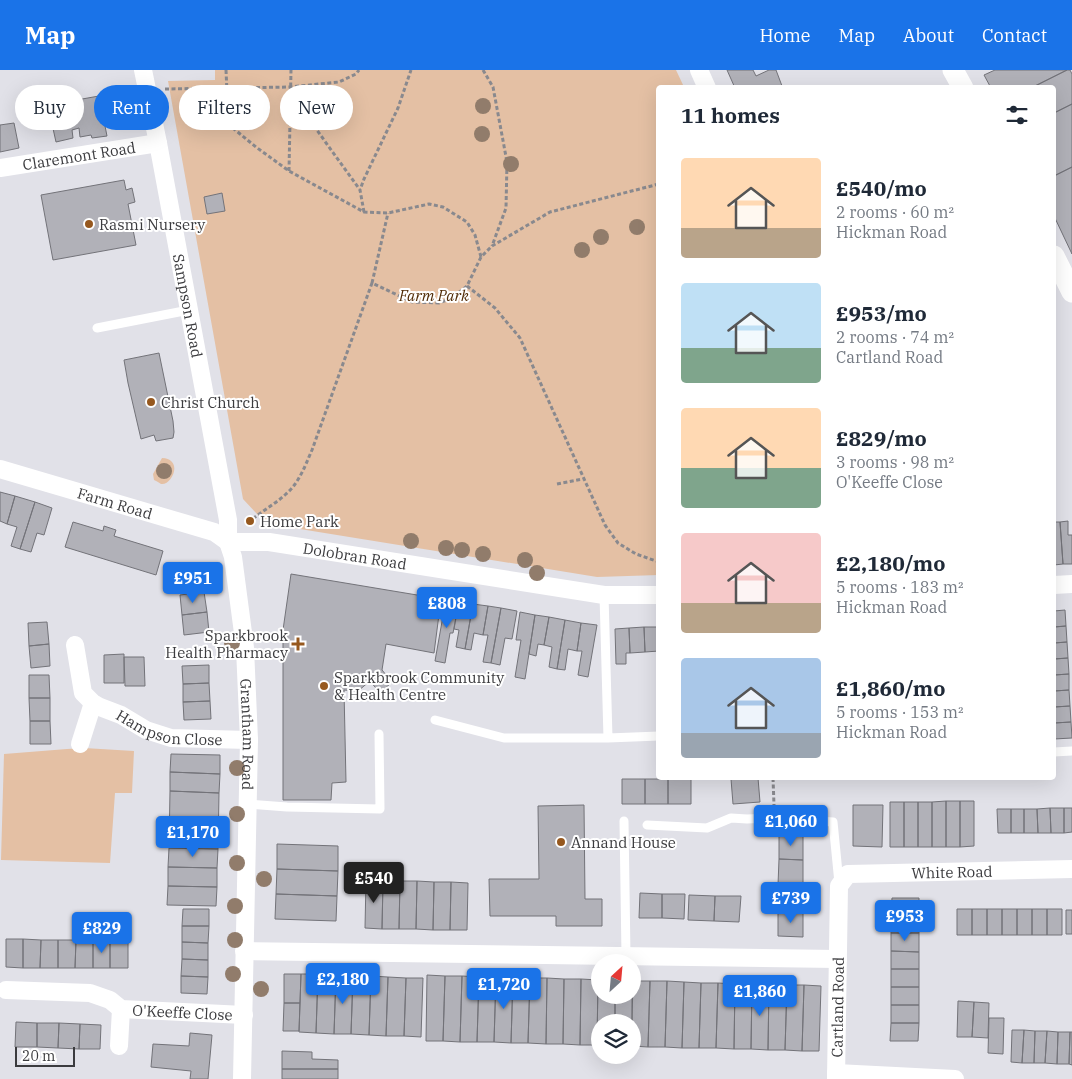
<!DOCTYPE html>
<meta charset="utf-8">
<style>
body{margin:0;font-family:"IBM Plex Serif",serif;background:#f2f2f3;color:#1f2937;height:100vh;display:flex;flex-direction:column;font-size:19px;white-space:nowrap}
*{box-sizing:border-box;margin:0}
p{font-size:16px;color:#747a83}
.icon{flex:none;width:28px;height:28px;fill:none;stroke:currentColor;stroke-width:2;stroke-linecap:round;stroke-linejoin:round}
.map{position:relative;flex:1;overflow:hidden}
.drawer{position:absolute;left:656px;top:15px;width:400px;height:695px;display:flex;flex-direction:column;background:#fff;border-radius:5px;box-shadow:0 5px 20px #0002}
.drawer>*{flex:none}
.hud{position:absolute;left:15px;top:15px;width:475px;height:45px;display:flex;gap:10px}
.needle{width:32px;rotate:26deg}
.buttons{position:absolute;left:591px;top:884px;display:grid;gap:10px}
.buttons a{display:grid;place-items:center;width:50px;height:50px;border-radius:50%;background:#fff;box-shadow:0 5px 20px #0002;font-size:25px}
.scale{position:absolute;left:15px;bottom:12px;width:60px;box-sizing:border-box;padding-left:5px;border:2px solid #3b3b3e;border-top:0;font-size:14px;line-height:18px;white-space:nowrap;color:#3b3b3e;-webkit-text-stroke:4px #fff;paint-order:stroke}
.price{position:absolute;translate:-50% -42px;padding:0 11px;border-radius:5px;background:#1a73e8;color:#fff;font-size:16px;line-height:32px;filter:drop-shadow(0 1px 2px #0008)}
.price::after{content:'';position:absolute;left:50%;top:30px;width:15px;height:11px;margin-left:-8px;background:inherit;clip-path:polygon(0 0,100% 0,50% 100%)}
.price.current{background:#222;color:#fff}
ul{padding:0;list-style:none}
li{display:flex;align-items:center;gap:15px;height:125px;padding:0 25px}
li span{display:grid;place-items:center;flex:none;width:140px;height:100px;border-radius:5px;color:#555}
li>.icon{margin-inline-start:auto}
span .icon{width:60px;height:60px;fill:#fffc;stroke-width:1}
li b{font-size:21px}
h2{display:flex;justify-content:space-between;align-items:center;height:60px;padding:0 25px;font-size:21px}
.tag{padding:0 18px;border-radius:22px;background:#fff;box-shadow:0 5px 20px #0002;font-size:18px;line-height:45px}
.tag.current{background:#1a73e8;color:#fff}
header{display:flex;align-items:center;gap:30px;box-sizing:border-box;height:70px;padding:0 25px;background:#1a73e8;color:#fff}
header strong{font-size:24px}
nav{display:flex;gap:28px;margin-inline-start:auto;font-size:18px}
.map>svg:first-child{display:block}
.green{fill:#e4c0a4}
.building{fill:#b1b1b8;stroke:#737379}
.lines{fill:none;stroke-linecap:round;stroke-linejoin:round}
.path{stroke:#89898e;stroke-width:3;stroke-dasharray:4 2.5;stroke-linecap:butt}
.service{stroke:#fff;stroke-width:9}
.minor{stroke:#fff;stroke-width:18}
.tertiary{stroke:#fff;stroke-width:21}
.tree{fill:#917c6b}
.poi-dot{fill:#96581e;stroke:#fff;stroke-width:2}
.labels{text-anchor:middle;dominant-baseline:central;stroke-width:4;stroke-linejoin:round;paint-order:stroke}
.street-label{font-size:15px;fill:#3b3b3e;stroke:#fff}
.poi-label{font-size:15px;fill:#3b3b3e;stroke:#fff;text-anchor:start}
.park-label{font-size:15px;font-style:italic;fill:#502a04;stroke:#fff}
</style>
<header>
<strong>Map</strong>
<nav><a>Home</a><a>Map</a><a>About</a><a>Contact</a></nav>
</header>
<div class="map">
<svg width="1072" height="1009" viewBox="0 0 1072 1009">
<rect width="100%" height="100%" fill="#e1e1e8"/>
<path class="green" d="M215,0H676L684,17L659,18V505L597,507L269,454L257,444L243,429L168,11L215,10Z
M162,388C184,389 172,416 161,414C159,413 157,411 154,410L153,404Z
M84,678L134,681L132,723H115L110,793L1,790L4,684L67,679Z"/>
<path class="building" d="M727,0H753L756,6L769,0H776L782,16L777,18H735Z
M995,0H1067L1031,18H991L984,5Z
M1067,0H1070L1072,4V34L1054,43V18H1031Z
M99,26L107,66L92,68L91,65L80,67L79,58L72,60L73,68L56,72L52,54L45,55L40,32L53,30L54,34Z
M1072,34V97L1054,106V43Z
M14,53L19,78L0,82V55Z
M1072,97V184L1054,146V106Z
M124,110L126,120L132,118L135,132L128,134L136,175L53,190L41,125Z
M222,123L225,141L207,144L204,127Z
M159,283L173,351L174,362L173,368L156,371L154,365L141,369L128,313L124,290Z
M0,422L15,426L7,454L0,451Z
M15,426L35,432L20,479L11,476L17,457L7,454Z
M35,432L52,438L44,465L37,463L31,482L20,479Z
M1068,451V465H1072V494H1063L1060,452Z
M73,452L103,461L104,456L116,460L114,466L163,481L156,505L65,477Z
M1054,452H1060L1063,494L1054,495Z
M291,504L441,529L434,583L386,574L382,600L392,612L380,623L370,611L358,621L344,620L346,712L332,713L331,730H283V560Z
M204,522L207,542L182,545L180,525Z
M446,529L459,531L453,563H450L445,593L435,591Z
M459,531L473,534L465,579L456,577L459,560L454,559Z
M473,534L488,536L483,565L474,563L471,580L465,579Z
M488,536L501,538L491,593L483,592L488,565H483Z
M501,538L517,541L512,569L505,568L500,595L491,593Z
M1065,540L1066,556L1054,557V541Z
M207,542L209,562L184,565L182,545Z
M520,542L535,545L525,609L515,607L521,570H516Z
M535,545L549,547L544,575L538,574L536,586L529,584Z
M549,547L565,550L557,599L549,597L552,577L544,575Z
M565,550L581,553L577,581L568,579L565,600L557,599Z
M47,552L49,574L29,576L28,553Z
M581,553L597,555L588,607L578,605L582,581H577Z
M1066,556L1067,572L1054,573V557Z
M644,557L645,582L630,583L629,558Z
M644,557H659V581L645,582Z
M629,558L630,583H626V594H616L615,559Z
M1067,572L1068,588L1054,589V573Z
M49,574L50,596L31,598L29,576Z
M124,584V613H104V585Z
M124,587H144L145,616H125Z
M1068,588L1069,604L1054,605V589Z
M209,595V613L183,614L182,596Z
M1069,604V620L1054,621V605Z
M29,605H49L50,628H29Z
M209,613L210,631L183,632V614Z
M1069,620L1070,636L1054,637V621Z
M29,628H50V651H30Z
M210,631L211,649L184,650L183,632Z
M1070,636L1071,652L1054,653V637Z
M30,651H50L51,674H30Z
M1071,652L1072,668L1054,669V653Z
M171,684L220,685V704L170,702Z
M170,702L220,704L219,723L170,721Z
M691,708V734H668V709Z
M758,708L760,732L733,734L731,709Z
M622,709H645V734H622Z
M645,709H668V734H645Z
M170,721L219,723L218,779L169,778Z
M946,731H960V777H946Z
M946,731V777H932V732Z
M960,731H974V776L960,777Z
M890,732H904V777H890Z
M904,732H918V777H904Z
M918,732H932V777H918Z
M584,735L585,829H602V856H556V846H490L489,809H539L538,736Z
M853,735H883L882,777L853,776Z
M1050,738H1064V763H1051Z
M1050,738L1051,763H1038L1037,739Z
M1064,738H1072V762L1064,763Z
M997,739H1011V763H998Z
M1011,739H1024V763H1011Z
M1024,739H1037L1038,763H1024Z
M779,764H803V790L779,789Z
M277,774L338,776V801L277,799Z
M169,778L218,779L217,798L168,797Z
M779,789L803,790V815H778Z
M168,797L217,798V817L168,816Z
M277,799L338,801L337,826L276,824Z
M366,810L383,811L382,859L365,858Z
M383,811H400L399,859H382Z
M400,811H417L416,859H399Z
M417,811L434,812L433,860L416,859Z
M434,812H451L450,860H433Z
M451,812L468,813L467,860H450Z
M778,815H803V841H778Z
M168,816L217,817L216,836L167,835Z
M640,823L662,824V848H639Z
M276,824L337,826L336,851L275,849Z
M662,824H685L684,849L662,848Z
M689,825L715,826L714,851L688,850Z
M715,826H741L739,852L714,851Z
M892,828H919V846L891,845Z
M183,839H209V856H182Z
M957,839H972V865H957Z
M972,839H987V865H972Z
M987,839H1002V865H987Z
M1002,839H1017V865H1002Z
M1017,839H1032V865H1017Z
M1032,839H1047V865H1032Z
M1047,839H1062V865H1047Z
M1066,840H1072V864H1066Z
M778,841H803V867L778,866Z
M891,845L919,846V863H891Z
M182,856H209L208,873L182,872Z
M891,863H919V882L891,881Z
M6,869H23V898L6,897Z
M23,869L41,870L40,898H23Z
M41,870H58V898H40Z
M58,870H76L75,898H58Z
M76,870H93V898H75Z
M93,870H110V898H93Z
M110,870H128V898H110Z
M182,872L208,873V890L182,889Z
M891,881L919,882V899H891Z
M182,889L208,890V907L181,906Z
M891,899H919V917H891Z
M284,904H301L300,933H284Z
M301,904H318L316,963L299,962Z
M318,904L336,905L334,964L316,963Z
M336,905L353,906L351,964H334Z
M427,905L445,906L443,971H426Z
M181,906L208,907L207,924L181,923Z
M353,906H371L369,965L351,964Z
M371,906L388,907L386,966L369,965Z
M445,906H462L460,972L443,971Z
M462,906L479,907L477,972H460Z
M388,907L406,908L404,966H386Z
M479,907H496L494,972H477Z
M496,907H513L511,973L494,972Z
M513,907L530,908L528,973H511Z
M406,908H423L421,967L404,966Z
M530,908H547L546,974L528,973Z
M547,908L564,909L563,974H546Z
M564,909H581L580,975L563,974Z
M581,909L598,910L597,975H580Z
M598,910H600V925H615V952H600V975H597Z
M633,911H650L648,977L632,976V952Z
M650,911H667L665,977H648Z
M667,911L684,912L682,978L665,977Z
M684,912L701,913L699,978H682Z
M701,913H718L716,978H699Z
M718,913L735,914L734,979L716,978Z
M735,914H752L751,979H734Z
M752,914L769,915L768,980L751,979Z
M769,915H787L785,980H768Z
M787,915H804L802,981L785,980Z
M804,915L821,916L819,981H802Z
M891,917H919V935H891Z
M615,925H632V952H615Z
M958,931L974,932L972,967H957Z
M974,932L989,933L988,968L972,967Z
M284,933H300L299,961H283Z
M891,935H919V953H891Z
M989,948H1004L1003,984L988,983Z
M16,952L37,953V977H15Z
M37,953H59L58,978L37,977Z
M59,953L80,954L79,979L58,978Z
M891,953H919L918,971H890Z
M80,954L101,955L100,979H79Z
M1012,960H1024L1022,993L1011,992Z
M1024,960L1035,961L1034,993H1022Z
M1035,961H1047L1045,993H1034Z
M1047,961L1058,962L1057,994L1045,993Z
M1058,962H1070L1069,994H1057Z
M1070,962H1072V995L1069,994Z
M190,963L212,965L208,1009H190L191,1001L151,997L153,974L189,976Z
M282,981L312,982V989L338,990V999H282Z
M282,999H338V1009H282Z"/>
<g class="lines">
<path class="path" d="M226,0L228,45L234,59L256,77L289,101L364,142L388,143L429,134L443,137L467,152L475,165L481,187
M483,0L493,17L507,92L506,138L492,176
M290,17L301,38L360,120
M165,19L290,17L339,12L356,4L359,0
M289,101L291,0
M364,142L360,120L364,109L398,38L411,0
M372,213L388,143
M467,216L495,238L520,268L605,455L618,473L636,484L659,492
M557,414L583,409
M248,453C260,442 274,435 286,424C299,413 305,396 312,380L372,213L412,232L439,233L452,228L467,216L481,187L492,176L550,142L659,114
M773,708L774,735"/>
<path class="service" d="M97,258L189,240
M604,525L608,668
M435,650L504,668H608L659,666
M1054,682L1072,681
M248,734L287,737L380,739L379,664
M624,751L626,886
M647,755L707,758L731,748L747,749L774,748L833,752L839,813"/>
<g class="minor">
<path id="s1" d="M143,0L158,73L228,450V472L233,487L245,578L249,670L242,1009"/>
<path d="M699,0L707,18"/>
<path id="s2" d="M0,98L158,73"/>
<path id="s3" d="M0,399L214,462L228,472"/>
<path id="s4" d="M228,472H269L604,525H659"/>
<path d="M1054,515L1072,514"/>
<path id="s5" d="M75,575L83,623L93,633L100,637L121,645L146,660L171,668L249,670"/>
<path d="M80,674L93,633"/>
<path d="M244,881L838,889"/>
<path id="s6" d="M6,920L90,923L110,930L121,939L244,945"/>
<path d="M119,976L121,939"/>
<path d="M836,1003L955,1009"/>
<path id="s7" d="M836,1009L839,816L848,804L1072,799"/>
</g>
<path class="tertiary" d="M953,0L963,18
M1054,186L1072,222"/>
</g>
<g class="tree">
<circle cx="483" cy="36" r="8"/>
<circle cx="482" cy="64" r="8"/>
<circle cx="511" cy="94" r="8"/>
<circle cx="637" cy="157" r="8"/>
<circle cx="601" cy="167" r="8"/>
<circle cx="582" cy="180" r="8"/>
<circle cx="164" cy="401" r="8"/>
<circle cx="411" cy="471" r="8"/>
<circle cx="446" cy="478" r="8"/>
<circle cx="462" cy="480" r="8"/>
<circle cx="483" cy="484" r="8"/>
<circle cx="525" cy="490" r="8"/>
<circle cx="537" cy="503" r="8"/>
<circle cx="232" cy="573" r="8"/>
<circle cx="237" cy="698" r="8"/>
<circle cx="237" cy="744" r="8"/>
<circle cx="237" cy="793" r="8"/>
<circle cx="264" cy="809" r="8"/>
<circle cx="235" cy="836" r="8"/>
<circle cx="235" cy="870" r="8"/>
<circle cx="233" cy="904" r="8"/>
<circle cx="261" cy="919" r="8"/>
</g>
<g class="poi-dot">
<circle cx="89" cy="154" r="5"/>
<circle cx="151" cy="332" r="5"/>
<circle cx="250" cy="451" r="5"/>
<path d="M295.5 566.5h5v5h5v5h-5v5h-5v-5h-5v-5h5z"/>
<circle cx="324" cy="616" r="5"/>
<circle cx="561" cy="772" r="5"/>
</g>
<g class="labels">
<g class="street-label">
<text stroke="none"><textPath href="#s2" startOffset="80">Claremont Road</textPath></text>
<text stroke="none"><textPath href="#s1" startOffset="240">Sampson Road</textPath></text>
<text stroke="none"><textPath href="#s3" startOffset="120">Farm Road</textPath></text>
<text stroke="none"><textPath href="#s4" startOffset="128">Dolobran Road</textPath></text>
<text stroke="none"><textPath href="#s5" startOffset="145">Hampson Close</textPath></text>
<text stroke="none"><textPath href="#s1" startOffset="674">Grantham Road</textPath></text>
<text stroke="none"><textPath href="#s7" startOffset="312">White Road</textPath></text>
<text stroke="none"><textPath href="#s7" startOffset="72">Cartland Road</textPath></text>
<text stroke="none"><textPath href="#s6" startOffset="181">O'Keeffe Close</textPath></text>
</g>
<g class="poi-label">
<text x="99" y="154">Rasmi Nursery</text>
<text x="161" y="332">Christ Church</text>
<text x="260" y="451">Home Park</text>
<text x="288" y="565" text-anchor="end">Sparkbrook<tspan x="288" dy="17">Health Pharmacy</tspan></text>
<text x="334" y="607">Sparkbrook Community<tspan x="334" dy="17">&amp; Health Centre</tspan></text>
<text x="571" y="772">Annand House</text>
</g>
<g class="park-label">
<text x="434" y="225">Farm Park</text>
</g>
</g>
</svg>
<div class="buttons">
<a><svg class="needle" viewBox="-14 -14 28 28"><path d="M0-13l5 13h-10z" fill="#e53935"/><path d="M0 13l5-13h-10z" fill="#747a83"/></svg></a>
<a><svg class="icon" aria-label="layers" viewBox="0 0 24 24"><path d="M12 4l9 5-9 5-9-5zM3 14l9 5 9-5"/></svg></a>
</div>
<div class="scale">20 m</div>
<b class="price" style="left:193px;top:534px">£951</b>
<b class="price" style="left:447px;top:559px">£808</b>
<b class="price" style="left:791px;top:777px">£1,060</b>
<b class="price" style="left:193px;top:788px">£1,170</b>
<b class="price current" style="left:374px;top:834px">£540</b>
<b class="price" style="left:791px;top:854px">£739</b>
<b class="price" style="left:905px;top:872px">£953</b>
<b class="price" style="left:102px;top:884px">£829</b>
<b class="price" style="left:343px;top:935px">£2,180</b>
<b class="price" style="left:504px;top:940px">£1,720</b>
<b class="price" style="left:760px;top:947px">£1,860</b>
<div class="hud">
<a class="tag">Buy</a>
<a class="tag current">Rent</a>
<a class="tag">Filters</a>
<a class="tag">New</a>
</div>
<section class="drawer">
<h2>11 homes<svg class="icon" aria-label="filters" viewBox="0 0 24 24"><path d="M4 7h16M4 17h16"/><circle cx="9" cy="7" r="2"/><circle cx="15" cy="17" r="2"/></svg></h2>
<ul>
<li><span style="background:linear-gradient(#ffd9b3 70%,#b9a48a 0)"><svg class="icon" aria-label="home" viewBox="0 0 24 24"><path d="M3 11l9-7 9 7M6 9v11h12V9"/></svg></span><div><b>£540/mo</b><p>2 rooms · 60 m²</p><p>Hickman Road</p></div></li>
<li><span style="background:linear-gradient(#bfe0f5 65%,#7fa58c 0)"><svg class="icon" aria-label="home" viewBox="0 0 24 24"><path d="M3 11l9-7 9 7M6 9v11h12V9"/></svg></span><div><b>£953/mo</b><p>2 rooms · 74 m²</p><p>Cartland Road</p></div></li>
<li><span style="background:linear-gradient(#ffd9b3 60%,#7fa58c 0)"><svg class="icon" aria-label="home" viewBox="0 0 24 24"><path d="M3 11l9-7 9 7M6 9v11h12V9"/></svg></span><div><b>£829/mo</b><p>3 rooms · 98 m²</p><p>O'Keeffe Close</p></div></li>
<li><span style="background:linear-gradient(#f6c9c9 70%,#b9a48a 0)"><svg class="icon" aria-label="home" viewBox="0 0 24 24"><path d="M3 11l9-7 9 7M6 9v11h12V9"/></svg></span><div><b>£2,180/mo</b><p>5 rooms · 183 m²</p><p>Hickman Road</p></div></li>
<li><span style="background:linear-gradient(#a9c7e8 75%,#9aa5b1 0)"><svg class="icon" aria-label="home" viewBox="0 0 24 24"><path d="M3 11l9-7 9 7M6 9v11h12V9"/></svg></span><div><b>£1,860/mo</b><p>5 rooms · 153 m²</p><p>Hickman Road</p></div></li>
</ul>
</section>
</div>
